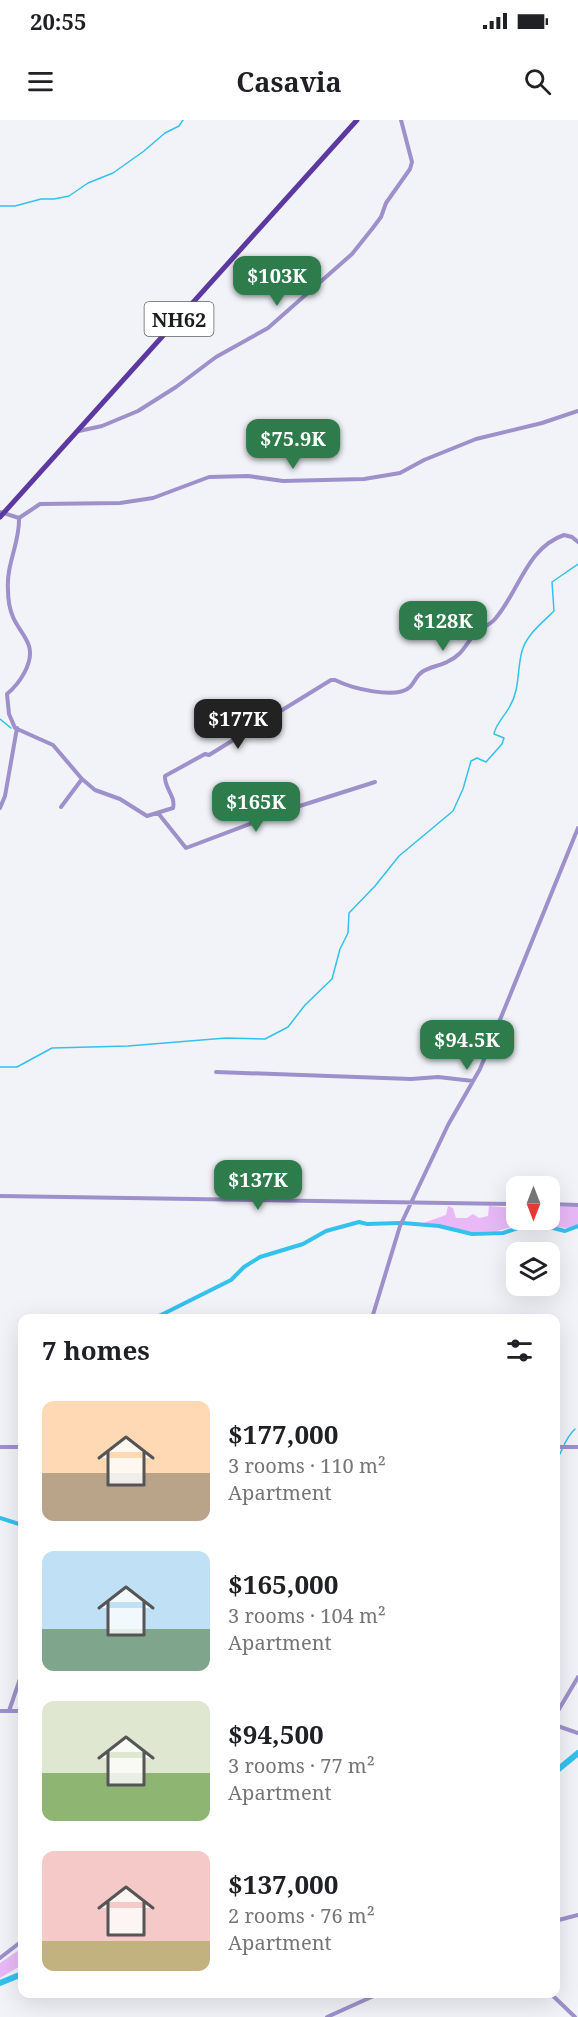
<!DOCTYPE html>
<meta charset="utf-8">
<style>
body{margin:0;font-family:"Noto Serif",serif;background:#f6f6f6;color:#202124;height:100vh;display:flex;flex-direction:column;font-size:22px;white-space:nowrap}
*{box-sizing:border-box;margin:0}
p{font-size:20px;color:#757577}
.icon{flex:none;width:33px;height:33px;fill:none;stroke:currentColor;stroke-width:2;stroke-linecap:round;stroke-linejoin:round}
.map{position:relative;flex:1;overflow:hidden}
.panel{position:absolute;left:18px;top:1194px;width:542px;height:684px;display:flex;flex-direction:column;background:#fff;border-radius:12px;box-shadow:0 6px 24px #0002}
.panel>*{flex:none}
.needle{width:39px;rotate:180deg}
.tools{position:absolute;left:506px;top:1056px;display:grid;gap:12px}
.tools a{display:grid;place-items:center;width:54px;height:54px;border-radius:12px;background:#fff;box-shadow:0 6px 24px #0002;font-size:30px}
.price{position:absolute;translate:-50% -51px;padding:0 14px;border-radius:12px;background:#2e7c4b;color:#fff;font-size:20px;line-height:39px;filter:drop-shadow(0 2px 3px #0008)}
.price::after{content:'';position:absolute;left:50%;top:36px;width:18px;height:14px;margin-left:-9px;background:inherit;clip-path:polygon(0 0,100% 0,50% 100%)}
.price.selected{background:#222;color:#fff}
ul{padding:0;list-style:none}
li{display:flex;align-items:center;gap:18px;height:150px;padding:0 24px}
li span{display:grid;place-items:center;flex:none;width:168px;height:120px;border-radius:12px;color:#555}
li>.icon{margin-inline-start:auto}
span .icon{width:72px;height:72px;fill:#fffc;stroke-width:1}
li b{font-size:26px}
h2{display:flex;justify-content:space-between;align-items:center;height:72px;padding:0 24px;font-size:26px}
.status{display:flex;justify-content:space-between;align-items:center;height:42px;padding:0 30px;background:#fff;direction:ltr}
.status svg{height:16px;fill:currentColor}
header{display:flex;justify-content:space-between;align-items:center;height:78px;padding:0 24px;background:#fff;font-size:27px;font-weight:700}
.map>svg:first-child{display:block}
.green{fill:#e8b9f6}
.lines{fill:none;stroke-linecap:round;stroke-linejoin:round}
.stream{stroke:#34c1ed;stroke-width:1.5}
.canal{stroke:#34c1ed;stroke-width:4}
.river{stroke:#34c1ed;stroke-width:6}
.street{stroke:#9e90ca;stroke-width:4}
.primary{stroke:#5c38a1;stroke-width:5}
.labels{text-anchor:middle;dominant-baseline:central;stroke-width:5;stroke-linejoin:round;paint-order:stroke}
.shield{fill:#fff;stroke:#606162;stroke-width:1.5}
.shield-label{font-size:20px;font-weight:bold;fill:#1c1d1f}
</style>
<div class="status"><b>20:55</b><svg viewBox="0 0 49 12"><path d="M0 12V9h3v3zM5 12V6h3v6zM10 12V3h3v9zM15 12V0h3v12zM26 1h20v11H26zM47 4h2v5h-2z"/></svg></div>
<header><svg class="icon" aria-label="menu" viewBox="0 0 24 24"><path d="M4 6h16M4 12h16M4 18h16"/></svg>Casavia<svg class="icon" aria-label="search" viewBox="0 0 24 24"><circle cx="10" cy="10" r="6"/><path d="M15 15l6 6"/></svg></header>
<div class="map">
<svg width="578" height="1897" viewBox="0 0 578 1897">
<rect width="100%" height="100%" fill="#f1f3f8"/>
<path class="green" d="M448,1086L453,1088L456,1098H467L473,1094L479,1098L488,1096L489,1086L512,1088L511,1096H516V1100H549V1086L578,1087V1105L568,1108L523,1104L497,1111L473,1112L423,1103L446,1095Z
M22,1828V1845L0,1858V1843Z"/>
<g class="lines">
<path class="stream" d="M0,86H15L41,79H54L69,76L88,63L113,53L144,31L165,13L179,6L183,0
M0,599L11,608
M0,947H17L52,928L128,926L226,918L265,919L288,907L305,885L332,859L340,829L348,813L349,793L375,766L399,736L453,691L463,669L471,641L477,638L486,642L502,624L504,618L494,614C496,603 505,596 510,586C520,569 517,549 522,531C527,514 542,503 554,491L552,462L578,444
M555,1343C563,1331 564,1319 575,1309"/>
<path class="canal" d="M403,1103L439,1106L472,1114L503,1113L533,1103L565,1111L578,1106
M155,1198L231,1160L244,1147L260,1137L303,1124L326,1111L359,1102L367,1104L399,1103
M0,1398L22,1405"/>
<path class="river" d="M555,1652L578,1633
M0,1863L22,1854"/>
<path class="street" d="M79,311L102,306L138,291L176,267L216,237L268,208L352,134L372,109L381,97L386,83L410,49L412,42L401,0
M0,392L19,398L40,384L120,383L153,378L209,357L248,356L283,361L364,359L400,353L424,340L476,319L542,303L578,291
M19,398C20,423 6,444 8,470C8,478 10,490 13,497C17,507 26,516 29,526C34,543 19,564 7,574L9,594L15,608L53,625L82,659L95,670L120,679L147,696L173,688C176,676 164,668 165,656L205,634L209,635L331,560H335C351,568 396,580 410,567C415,562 416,556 422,552C429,547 439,546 447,542C462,535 464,527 473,516C478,509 489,506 495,499C519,472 526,428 564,415L572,417L578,422
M61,687L82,659
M0,688L5,676L17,608
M158,693L186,728L284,691L375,662
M216,952L411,959L438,957L473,961
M0,1076L516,1084
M549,1084L578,1085
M372,1198L400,1106L448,1005L480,949L578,708
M0,1327H22
M555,1327H578
M0,1591H22
M9,1591L22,1553
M555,1596L578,1557
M555,1605L578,1613
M555,1801L578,1795
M0,1838L22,1821
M551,1874L575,1897
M327,1897L378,1874"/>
<path class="primary" d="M0,397L357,0"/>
</g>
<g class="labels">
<rect class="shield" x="144.5" y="182" width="69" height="34" rx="4.5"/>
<g class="shield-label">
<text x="179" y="199">NH62</text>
</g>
</g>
</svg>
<div class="tools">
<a><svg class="needle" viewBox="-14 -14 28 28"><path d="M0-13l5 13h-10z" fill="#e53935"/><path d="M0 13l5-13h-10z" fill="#757577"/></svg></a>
<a><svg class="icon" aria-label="layers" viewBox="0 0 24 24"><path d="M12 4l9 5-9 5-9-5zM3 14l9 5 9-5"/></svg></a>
</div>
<b class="price" style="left:277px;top:187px">$103K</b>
<b class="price" style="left:293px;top:350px">$75.9K</b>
<b class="price" style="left:443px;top:532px">$128K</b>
<b class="price selected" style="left:238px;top:630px">$177K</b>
<b class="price" style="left:256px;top:713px">$165K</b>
<b class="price" style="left:467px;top:951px">$94.5K</b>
<b class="price" style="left:258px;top:1091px">$137K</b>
<section class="panel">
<h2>7 homes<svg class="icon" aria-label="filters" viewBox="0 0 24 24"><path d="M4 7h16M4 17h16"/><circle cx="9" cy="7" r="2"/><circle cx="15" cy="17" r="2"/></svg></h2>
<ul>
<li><span style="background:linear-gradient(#ffd9b3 60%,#b9a48a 0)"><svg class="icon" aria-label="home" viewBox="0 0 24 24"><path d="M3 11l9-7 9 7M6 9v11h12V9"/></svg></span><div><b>$177,000</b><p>3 rooms · 110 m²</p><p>Apartment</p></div></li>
<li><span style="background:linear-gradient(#bfe0f5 65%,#7fa58c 0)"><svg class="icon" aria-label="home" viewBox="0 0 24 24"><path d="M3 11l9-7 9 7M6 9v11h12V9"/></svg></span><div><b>$165,000</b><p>3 rooms · 104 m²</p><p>Apartment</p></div></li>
<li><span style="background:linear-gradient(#dfe7d0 60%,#8fb573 0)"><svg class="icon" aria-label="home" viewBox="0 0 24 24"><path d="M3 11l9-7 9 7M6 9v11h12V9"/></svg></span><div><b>$94,500</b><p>3 rooms · 77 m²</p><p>Apartment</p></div></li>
<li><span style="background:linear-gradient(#f6c9c9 75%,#c2b280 0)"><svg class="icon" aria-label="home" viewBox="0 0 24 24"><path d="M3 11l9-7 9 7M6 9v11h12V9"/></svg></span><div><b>$137,000</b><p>2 rooms · 76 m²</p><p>Apartment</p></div></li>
</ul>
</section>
</div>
